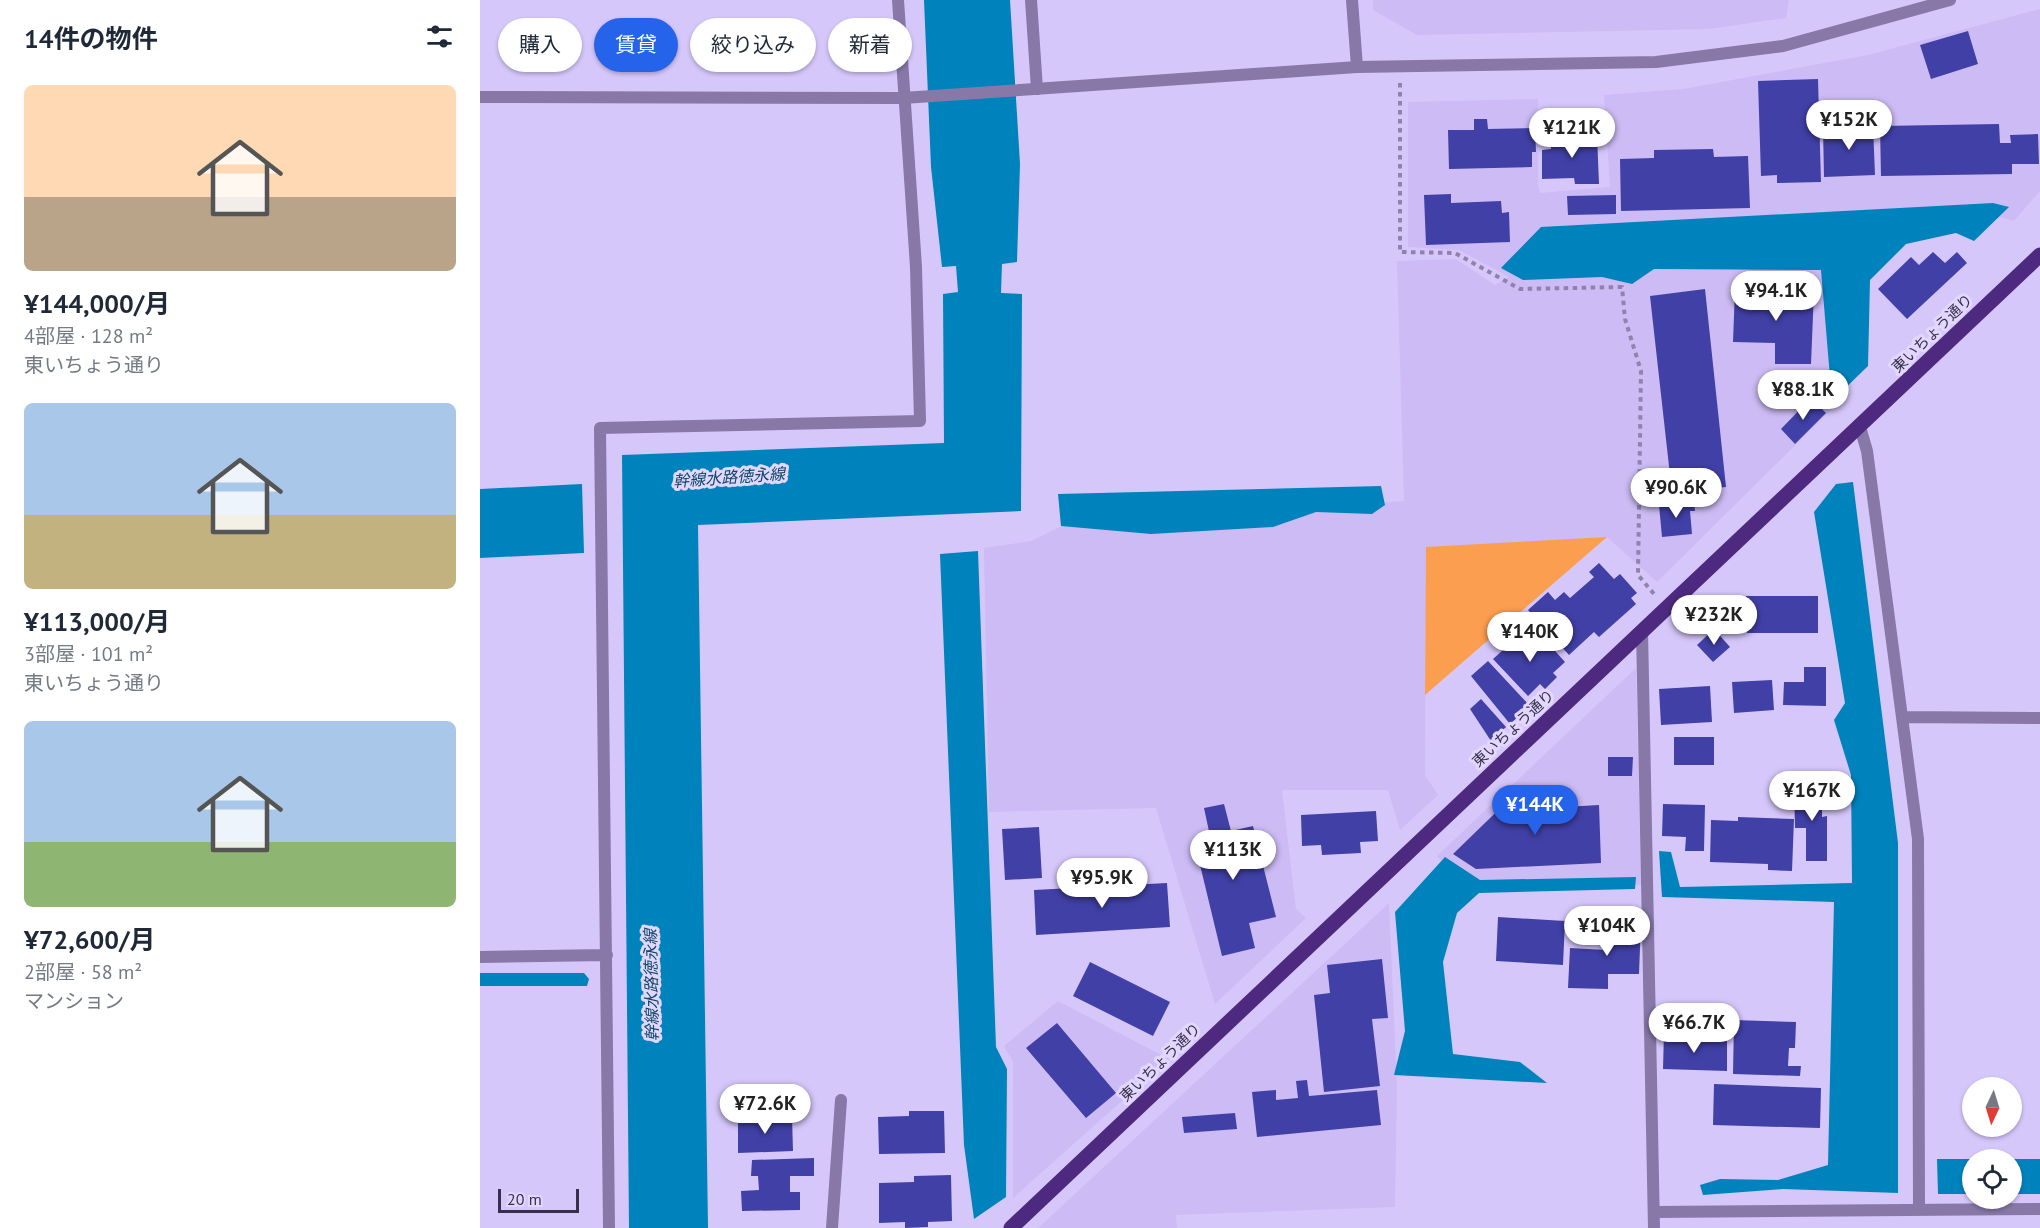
<!DOCTYPE html>
<html lang="ja">
<meta charset="utf-8">
<style>
body{margin:0;font-family:"PT Sans","Noto Sans JP",sans-serif;background:#f2f2f3;color:#1f2937;height:100vh;display:flex;flex-direction:column;font-size:22px;white-space:nowrap}
*{box-sizing:border-box;margin:0}
p{font-size:20px;color:#747a83}
.icon{flex:none;width:33px;height:33px;fill:none;stroke:currentColor;stroke-width:2;stroke-linecap:round;stroke-linejoin:round}
.map{position:relative;flex:1;overflow:hidden}
.details{display:flex;flex-direction:column;background:#fff;width:480px}
.details>*{flex:none}
.hud{position:absolute;left:18px;top:18px;width:570px;height:54px;display:flex;gap:12px}
.needle{width:39px;rotate:184deg}
.buttons{position:absolute;left:1482px;top:1077px;display:grid;gap:12px}
.buttons a{display:grid;place-items:center;width:60px;height:60px;border-radius:50%;background:#fff;box-shadow:0 2px 4px #0004;font-size:30px}
.scale{position:absolute;left:18px;bottom:15px;width:81px;box-sizing:border-box;padding-left:6px;border:3px solid #38304a;border-top:0;font-size:16px;line-height:21px;white-space:nowrap;color:#38304a;-webkit-text-stroke:4px #e2d7fe;paint-order:stroke}
.price{position:absolute;translate:-50% -51px;padding:0 14px;border-radius:21px;background:#fff;color:#222;font-size:20px;line-height:39px;filter:drop-shadow(0 2px 3px #0008)}
.price::after{content:'';position:absolute;left:50%;top:36px;width:18px;height:14px;margin-left:-9px;background:inherit;clip-path:polygon(0 0,100% 0,50% 100%)}
.price.current{background:#2563eb;color:#fff}
ul{padding:0;list-style:none}
li{display:grid;align-content:center;gap:12px;height:318px;padding:0 24px}
li span{display:grid;place-items:center;height:186px;border-radius:9px;color:#555}
li>.icon{margin-inline-start:auto}
span .icon{width:108px;height:108px;fill:#fffc;stroke-width:1}
li b{font-size:26px}
h2{display:flex;justify-content:space-between;align-items:center;height:72px;padding:0 24px;font-size:26px}
.pill{padding:0 21px;border-radius:27px;background:#fff;box-shadow:0 2px 4px #0004;font-size:21px;line-height:54px}
.pill.current{background:#2563eb;color:#fff}
main{display:flex;flex:1;min-height:0}
.map>svg:first-child{display:block}
.built{fill:#ccbbf4}
.green{fill:#fc9e4f}
.water{fill:#0083bd}
.building{fill:#4140a7}
.lines{fill:none;stroke-linecap:round;stroke-linejoin:round}
.path{stroke:#8f83ab;stroke-width:4;stroke-dasharray:4.5 4.5;stroke-linecap:butt}
.minor{stroke:#8778a8;stroke-width:12}
.tertiary{stroke:#8778a8;stroke-width:12}
.primary{stroke:#4d2a7f;stroke-width:15}
.labels{text-anchor:middle;dominant-baseline:central;stroke-width:6;stroke-linejoin:round;paint-order:stroke}
.street-label{font-size:15px;fill:#38304a;stroke:#e2d7fe}
.water-label{font-size:16px;font-style:italic;fill:#0f4866;stroke:#e2d7fe}
</style>
<main>
<section class="details">
<h2>14件の物件<svg class="icon" aria-label="filters" viewBox="0 0 24 24"><path d="M4 7h16M4 17h16"/><circle cx="9" cy="7" r="2"/><circle cx="15" cy="17" r="2"/></svg></h2>
<ul>
<li><span style="background:linear-gradient(#ffd9b3 60%,#b9a48a 0)"><svg class="icon" aria-label="home" viewBox="0 0 24 24"><path d="M3 11l9-7 9 7M6 9v11h12V9"/></svg></span><div><b>¥144,000/月</b><p>4部屋 · 128 m²</p><p>東いちょう通り</p></div></li>
<li><span style="background:linear-gradient(#a9c7e8 60%,#c2b280 0)"><svg class="icon" aria-label="home" viewBox="0 0 24 24"><path d="M3 11l9-7 9 7M6 9v11h12V9"/></svg></span><div><b>¥113,000/月</b><p>3部屋 · 101 m²</p><p>東いちょう通り</p></div></li>
<li><span style="background:linear-gradient(#a9c7e8 65%,#8fb573 0)"><svg class="icon" aria-label="home" viewBox="0 0 24 24"><path d="M3 11l9-7 9 7M6 9v11h12V9"/></svg></span><div><b>¥72,600/月</b><p>2部屋 · 58 m²</p><p>マンション</p></div></li>
</ul>
</section>
<div class="map">
<svg width="1560" height="1228" viewBox="0 0 1560 1228">
<rect width="100%" height="100%" fill="#d6c7fb"/>
<path class="built" d="M893,0H1309L1306,18L1229,29L937,35L893,10Z
M1560,9V191L1534,221L1499,211L1350,259L1358,403L1177,582L1127,537L946,548L945,775L958,795L920,830L908,790H802L816,909L826,918L735,1004L676,808L509,812L504,548L551,541L582,526L924,501L917,261L976,259L1015,285L1029,277L979,250L928,247V102L1058,99V184L1060,193L1130,187L1124,95L1203,89L1388,55Z
M1156,668L1161,885L985,886L957,856Z
M909,903L917,1087L915,1207L696,1215L697,1228H558Z
M578,1001L689,1059L533,1198V1062L524,1046Z"/>
<path class="green" d="M1127,537L945,695L946,547Z"/>
<path class="water" d="M444,0H530L540,164L537,262L522,264L521,293L542,294L541,511L218,525L228,1228H149L142,455L464,443L463,294L478,292L476,266L462,267L451,167Z
M1513,203L1529,207L1494,241L1476,233L1426,244L1390,280L1388,366L1352,401L1341,270L1174,269L1152,284L1122,277L1043,280L1021,268L1061,227Z
M1373,482L1418,843V1193L1303,1189L1223,1195L1220,1185L1240,1179L1298,1180L1348,1165L1354,902L1182,897L1179,851L1191,852L1200,887L1372,883L1371,775L1354,720L1365,703L1334,512L1356,484Z
M102,484L104,553L0,558V489Z
M901,486L905,505L892,514L836,512L793,527L671,534L581,526L578,494Z
M498,551L516,1047L527,1069L526,1197L494,1219L484,1145L460,554Z
M965,857L1000,880L1156,877L1155,889L999,893L977,913L963,962L973,1054L1040,1062L1067,1083L914,1075L925,1031L915,912Z
M0,973H104L109,979L107,986H0Z
M1457,1159H1560V1194H1532V1160H1492V1194H1458Z"/>
<path class="building" d="M1488,31L1498,64L1451,79L1440,45Z
M1338,79L1341,182L1297,183V175L1281,176L1278,81Z
M994,119H1007L1008,129L1055,128L1056,152H1052V167L969,169L968,130H994Z
M1519,124L1520,143H1531L1530,135L1558,134L1559,164H1532V174L1401,176L1400,126Z
M1393,126L1395,175L1344,177L1343,127Z
M1117,135L1119,184H1095L1094,178L1062,179V150L1071,149V137Z
M1233,149L1234,157L1268,156L1270,208L1141,211L1140,159L1174,158V150Z
M971,194V203L1021,201L1022,213L1029,212L1030,242L946,245L944,195Z
M1136,195V214L1088,215L1087,196Z
M1453,252L1465,263L1477,252L1487,263L1427,319L1398,289L1431,257L1439,265Z
M1225,289L1246,487L1192,493L1170,296Z
M1255,289L1334,291L1331,364H1295V343L1253,342Z
M1331,398L1346,413L1315,444L1301,429Z
M1214,502L1215,511H1210L1212,534L1182,537L1179,505Z
M1119,563L1134,579L1140,574L1157,593L1151,598L1156,604L1119,637L1114,632L1089,655L1048,610L1068,592L1075,600L1084,592L1090,598L1114,577L1109,572Z
M1266,596H1338V633H1267Z
M1234,629L1250,647L1233,662L1217,645Z
M1058,632L1085,662L1073,673L1077,677L1065,689L1060,684L1048,696L1013,659L1041,634L1047,641Z
M1008,661L1050,706L1030,724L991,676Z
M1324,667H1346V706L1303,705L1304,682H1324Z
M1292,680L1294,710L1254,713L1252,682Z
M1230,686L1232,722L1181,725L1179,689Z
M1001,699L1026,727L1011,741L990,709Z
M1194,737H1234V765H1194Z
M1128,757H1153L1152,776H1128Z
M1042,787L1043,803L1084,801V807L1119,805L1121,863L996,869L973,854Z
M1314,788H1342V817L1347,816V861H1326V828H1315Z
M744,804L751,831L773,826L796,917L769,923L775,948L742,956L714,840L730,836L724,808Z
M1183,804L1225,805L1224,851H1205L1206,837L1182,836Z
M896,811L898,841L880,842L881,853L842,855L841,845L822,846L821,815Z
M1258,817L1314,819L1312,871L1288,870V864L1230,862L1231,820L1258,821Z
M559,827L562,878L525,880L522,829Z
M687,883L690,927L556,935L554,890Z
M1018,917L1085,921L1083,965L1016,961Z
M1126,920L1161,921L1159,974H1128V989L1088,988L1090,948L1126,950Z
M902,959L908,1018L892,1019L900,1086L844,1092L834,995L850,993L847,965Z
M610,962L690,1002L673,1036L593,996Z
M1254,1020L1316,1022L1315,1048H1309L1308,1066H1321L1320,1076L1253,1074Z
M577,1023L636,1093L606,1118L546,1048Z
M1184,1032L1206,1033V1039L1247,1041V1071L1183,1069Z
M827,1080L829,1096L897,1090L901,1125L777,1137L772,1092L796,1090V1100L818,1098L816,1081Z
M1234,1084L1341,1088L1340,1128L1233,1125Z
M429,1111H464L465,1153L399,1154L398,1117L429,1116Z
M755,1113L757,1129L704,1133L702,1117Z
M312,1117L313,1151L258,1153V1118Z
M334,1158V1176H310V1192H320V1210L262,1211L261,1191L279,1190L278,1176H271L272,1160Z
M471,1175L472,1221L448,1222V1227L425,1228V1222L399,1223V1183L434,1182V1176Z"/>
<g class="lines">
<path class="path" d="M920,83V252L975,253L1040,289L1142,287L1145,319L1161,371L1158,575L1174,594"/>
<path class="minor" d="M551,0L557,89
M1380,427L1387,451L1438,839L1439,1209
M1162,630L1174,1228
M1424,717L1560,718
M0,957L127,955
M1174,1212L1560,1209
M129,1228L120,428L440,421L436,267L418,0
M352,1228L361,1100"/>
<path class="tertiary" d="M872,0L877,67
M0,97L423,98L877,67L1176,62L1303,46L1470,0"/>
<path class="primary" d="M531,1228L1560,255"/>
</g>
<g class="labels">
<g class="street-label">
<text transform="translate(1452 333) rotate(-44)">東いちょう通り</text>
<text transform="translate(1033 728) rotate(-43)">東いちょう通り</text>
<text transform="translate(680 1062) rotate(-44)">東いちょう通り</text>
</g>
<g class="water-label">
<text transform="translate(249 477) rotate(-4)">幹線水路徳永線</text>
<text transform="translate(171 985) rotate(-91)">幹線水路徳永線</text>
</g>
</g>
</svg>
<div class="buttons">
<a><svg class="needle" viewBox="-14 -14 28 28"><path d="M0-13l5 13h-10z" fill="#e53935"/><path d="M0 13l5-13h-10z" fill="#747a83"/></svg></a>
<a><svg class="icon" aria-label="locate" viewBox="0 0 24 24"><circle cx="12" cy="12" r="6"/><path d="M12 2v4M12 18v4M2 12h4M18 12h4"/></svg></a>
</div>
<div class="scale">20 m</div>
<b class="price" style="left:1369px;top:151px">¥152K</b>
<b class="price" style="left:1092px;top:159px">¥121K</b>
<b class="price" style="left:1296px;top:322px">¥94.1K</b>
<b class="price" style="left:1323px;top:421px">¥88.1K</b>
<b class="price" style="left:1196px;top:519px">¥90.6K</b>
<b class="price" style="left:1234px;top:646px">¥232K</b>
<b class="price" style="left:1050px;top:663px">¥140K</b>
<b class="price" style="left:1332px;top:822px">¥167K</b>
<b class="price current" style="left:1055px;top:836px">¥144K</b>
<b class="price" style="left:753px;top:881px">¥113K</b>
<b class="price" style="left:622px;top:909px">¥95.9K</b>
<b class="price" style="left:1127px;top:957px">¥104K</b>
<b class="price" style="left:1214px;top:1054px">¥66.7K</b>
<b class="price" style="left:285px;top:1135px">¥72.6K</b>
<div class="hud">
<a class="pill">購入</a>
<a class="pill current">賃貸</a>
<a class="pill">絞り込み</a>
<a class="pill">新着</a>
</div>
</div>
</main>
